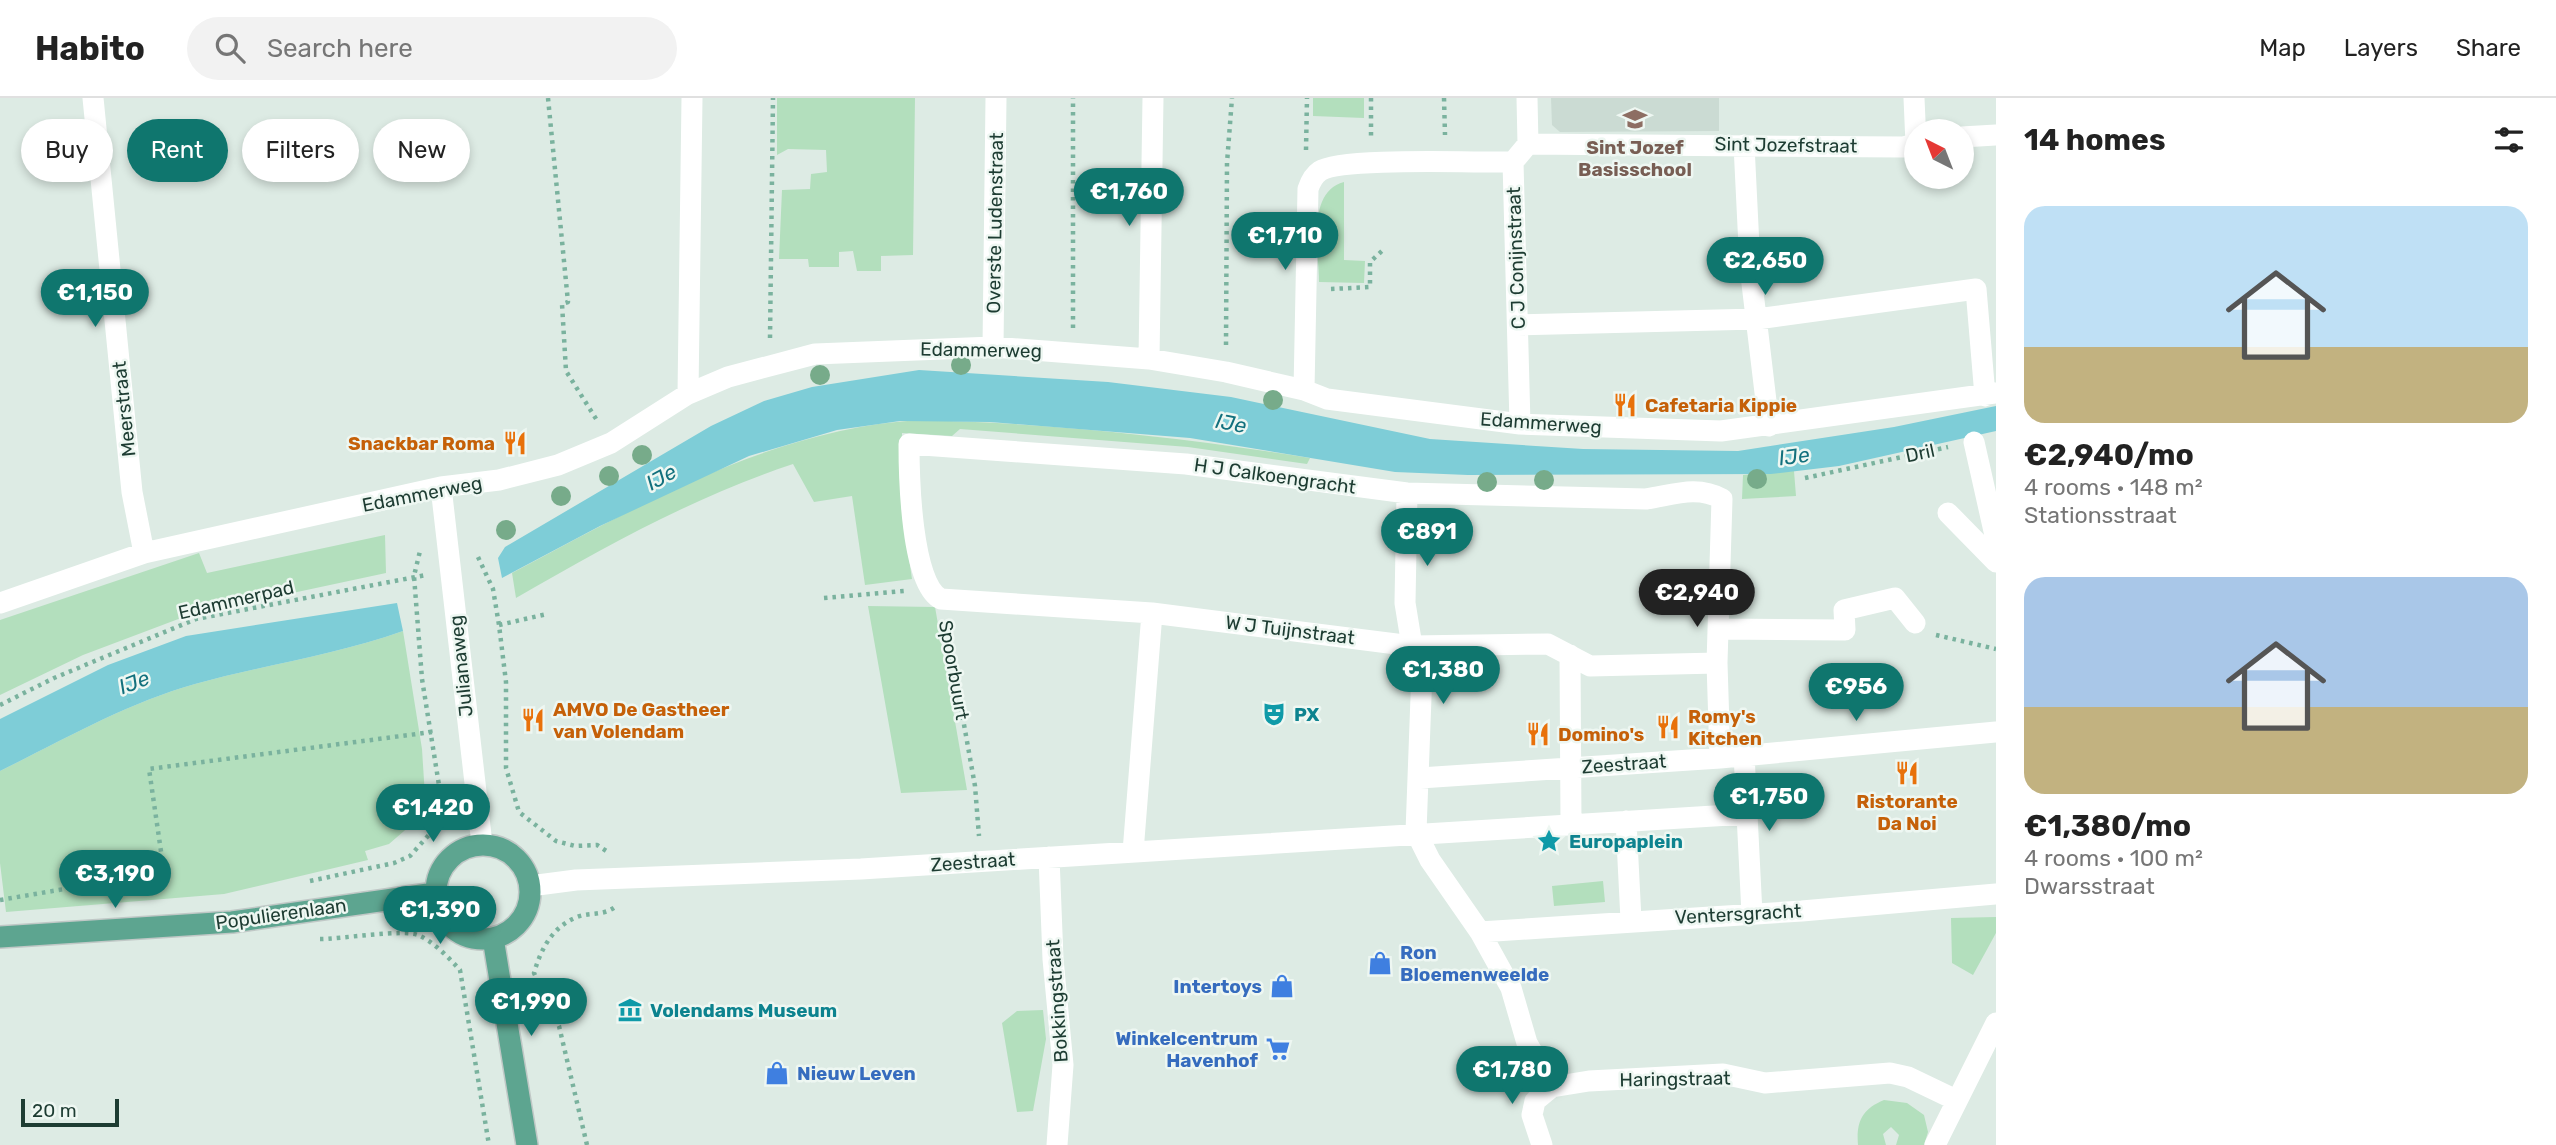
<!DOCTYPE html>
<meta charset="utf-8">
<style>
body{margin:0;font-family:Rubik,sans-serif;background:#f2f2f2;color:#222;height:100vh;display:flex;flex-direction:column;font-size:26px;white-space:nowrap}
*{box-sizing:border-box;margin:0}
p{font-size:23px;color:#767676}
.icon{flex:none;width:38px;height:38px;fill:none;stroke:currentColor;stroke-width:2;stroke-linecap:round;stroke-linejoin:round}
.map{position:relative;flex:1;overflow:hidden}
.panel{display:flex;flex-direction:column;background:#fff;width:560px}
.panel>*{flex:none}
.banner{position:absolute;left:21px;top:21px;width:665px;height:63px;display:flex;gap:14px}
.needle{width:46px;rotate:318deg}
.controls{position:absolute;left:1904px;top:21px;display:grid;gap:14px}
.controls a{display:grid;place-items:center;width:70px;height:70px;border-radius:50%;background:#fff;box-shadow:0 4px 10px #0003;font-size:35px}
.scale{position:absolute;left:21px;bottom:18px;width:98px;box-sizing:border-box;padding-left:7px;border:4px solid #1d3c32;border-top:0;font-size:19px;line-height:24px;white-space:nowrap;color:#1d3c32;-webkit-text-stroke:5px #eef7f2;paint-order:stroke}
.price{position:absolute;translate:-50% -60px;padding:0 16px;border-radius:24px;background:#0f766e;color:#fff;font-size:23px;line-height:46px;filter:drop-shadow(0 2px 4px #0008)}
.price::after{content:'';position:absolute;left:50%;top:42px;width:21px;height:16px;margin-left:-10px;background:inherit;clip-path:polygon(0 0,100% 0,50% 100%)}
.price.current{background:#222;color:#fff}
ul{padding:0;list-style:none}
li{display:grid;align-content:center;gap:14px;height:371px;padding:0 28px}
li span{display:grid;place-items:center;height:217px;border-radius:21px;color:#555}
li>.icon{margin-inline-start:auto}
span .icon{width:126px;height:126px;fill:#fffc;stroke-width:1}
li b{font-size:30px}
h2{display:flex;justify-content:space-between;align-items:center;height:84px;padding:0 28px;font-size:30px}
.pill{padding:0 24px;border-radius:32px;background:#fff;box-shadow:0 4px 10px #0003;font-size:24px;line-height:63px}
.pill.current{background:#0f766e;color:#fff}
header{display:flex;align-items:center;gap:42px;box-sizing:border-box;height:98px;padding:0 35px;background:#fff;border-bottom:2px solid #e0e0e0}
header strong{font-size:33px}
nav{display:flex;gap:38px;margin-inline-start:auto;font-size:24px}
.search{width:490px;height:63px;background:#f2f2f2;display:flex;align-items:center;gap:18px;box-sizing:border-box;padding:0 24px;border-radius:38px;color:#767676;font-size:26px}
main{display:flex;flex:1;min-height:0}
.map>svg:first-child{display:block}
.built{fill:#cbdbd3}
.green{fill:#b3dfbd}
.water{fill:#7ecdd7}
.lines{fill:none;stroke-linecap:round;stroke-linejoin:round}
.major-casing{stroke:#c0c8c6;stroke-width:24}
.path{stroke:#7ab29e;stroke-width:4.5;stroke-dasharray:3.5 5;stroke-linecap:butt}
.minor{stroke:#fff;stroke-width:21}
.major{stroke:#5da590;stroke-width:21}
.tree{fill:#77ab8a}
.labels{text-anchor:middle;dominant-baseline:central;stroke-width:5;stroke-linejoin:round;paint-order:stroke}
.street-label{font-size:19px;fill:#1d3c32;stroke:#eef7f2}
.education-label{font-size:19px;font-weight:bold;fill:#785e54;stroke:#eef7f2}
.food-label{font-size:19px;font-weight:bold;fill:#c56008;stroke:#eef7f2;text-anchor:start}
.culture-label{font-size:19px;font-weight:bold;fill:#0d838f;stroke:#eef7f2;text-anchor:start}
.shop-label{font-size:19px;font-weight:bold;fill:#366cbe;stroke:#eef7f2;text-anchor:start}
.water-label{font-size:21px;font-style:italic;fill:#12707d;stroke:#eef7f2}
</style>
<header>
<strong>Habito</strong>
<div class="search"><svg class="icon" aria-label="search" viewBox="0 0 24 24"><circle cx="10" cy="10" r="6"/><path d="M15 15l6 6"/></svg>Search here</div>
<nav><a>Map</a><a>Layers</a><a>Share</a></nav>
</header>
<main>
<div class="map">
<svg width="1996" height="1047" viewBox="0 0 1996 1047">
<rect width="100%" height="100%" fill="#ddebe4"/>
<path class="built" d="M1551,0H1719V33L1560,34L1552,27Z"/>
<path class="green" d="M777,0H915L913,157L881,158V173H857L853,153L839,154V169H809L808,161H779L782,92L810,91L811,76L827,74L826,52L788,51L777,57Z
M1313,0H1364V20L1313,18Z
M1344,84V162L1365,163L1364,185L1319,184C1319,154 1306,94 1344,84Z
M919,322C1050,325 1180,339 1310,360L1307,366L1188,349L960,331L952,338L902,335L901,406L912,481L865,487L852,398L814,404L793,366C694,399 606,448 516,500L512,475C640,407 771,331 919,322Z
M1794,373L1796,398L1742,401L1743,377Z
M385,437L386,475L189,517L83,557L0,597V522L199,455L207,475Z
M868,508L935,509L967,692L901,695Z
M403,533L422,651L426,714L389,746L365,753L368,762L224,796L6,814L0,765V673C63,642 127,605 195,586C264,567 335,557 403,533Z
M1603,783L1605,804L1554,808L1552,788Z
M1996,819V835L1973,877L1952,865L1951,820Z
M1043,912L1046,941L1033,1013L1017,1014L1002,925L1017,913Z
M1884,1002L1907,1005L1924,1017L1928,1034L1924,1047H1896L1899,1037L1891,1029L1883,1036L1886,1047H1858C1856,1024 1862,1011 1884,1002Z"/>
<path class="water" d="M919,272L1108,284L1231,299L1430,341L1583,351L1738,353L1894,329L1996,308V333L1839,368L1771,376L1468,377L1395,374L1190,340L990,324L900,323L837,332L749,358L600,428L502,480L498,460L505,449L711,328L764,303L812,289Z
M397,505L403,533C335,557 264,567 195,586C127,605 63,642 0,673V621L108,567L186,538Z"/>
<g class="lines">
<g class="major-casing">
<path id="major" d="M436 794a47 47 0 1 1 94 0a47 47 0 1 1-94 0Z
M0,839L232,824L435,795
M493,840L527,1047"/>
</g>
<path class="path" d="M548,0L568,204L562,206L566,273L598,324
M1371,0V39
M1444,0L1445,37
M1306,52L1307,0
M1331,191L1370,189V164L1383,152
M1073,230V0
M770,240L773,0
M1226,247L1227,65L1232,0
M1805,380L1948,349
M478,459L493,491L499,527L506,584V670L519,714L556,743L575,748L597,747L608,754
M824,500L904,493
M946,526L975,688L979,738
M499,527L547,516
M1936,537L1996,551
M0,607L54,580L196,521L426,477
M310,783L394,765L410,758L436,729L442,706L422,581L414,478L420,453
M0,802L164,774L149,671L432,634
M320,841C340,841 404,831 418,837C434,844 448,859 460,872L489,1047
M587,1047L559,928L534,875C541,851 552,829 577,819C590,814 603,818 615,809"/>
<path class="minor" d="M93,0L132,394L144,455
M1914,0L1916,46
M1962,39L1996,37
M1528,46C1654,46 1778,49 1903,49L1916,46
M1744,47L1750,169L1769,328
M1518,227L1757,221L1976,191L1985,298
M993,249L996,0
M1149,261L1153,0
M1304,292L1308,91C1310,85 1314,77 1320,73C1341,59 1478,65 1513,64
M688,296L692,0
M1520,326L1513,64L1528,46L1527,0
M1974,344L1996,442
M441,389L482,746
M1407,395L1405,505L1412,548L1422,572L1416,734
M1948,415L1996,464
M0,505L144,455L441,389L499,382L558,367L611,345L688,296L728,279L815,256L993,249L1149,261L1226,274L1304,292L1327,301L1520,326L1721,333L1996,295
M1718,531L1845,532L1844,512L1895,500L1915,525
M1570,557L1571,726
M1717,565L1590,568L1548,546L1412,548L1152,515L941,501C911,487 909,377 909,346L1186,366L1407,395L1646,401C1673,397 1697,387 1722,401L1717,565L1720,660
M1744,656L1752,816
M1420,680L1720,660L1996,634
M1626,723L1631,822
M1416,734L1430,762L1480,834L1511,890L1527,945L1552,989
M1133,754L1152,515
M1049,759L1053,861L1063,967L1057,1047
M530,788L576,782L861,771L1746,716
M1480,834L1802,813L1996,796
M1542,1047L1532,1017L1535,1003L1552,989L1589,983L1723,976L1765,985L1890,975L1908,979L1956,1002
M1935,1047L1996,925"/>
<use href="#major" class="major"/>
</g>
<g class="tree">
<circle cx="961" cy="267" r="10"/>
<circle cx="820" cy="277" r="10"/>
<circle cx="1273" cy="302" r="10"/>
<circle cx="642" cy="357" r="10"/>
<circle cx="609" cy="378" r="10"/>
<circle cx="1757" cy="381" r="10"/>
<circle cx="1544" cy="382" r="10"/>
<circle cx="1487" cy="384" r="10"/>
<circle cx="561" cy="398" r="10"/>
<circle cx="506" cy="432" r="10"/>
</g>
<defs>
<g id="school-bare" transform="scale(1.89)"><path d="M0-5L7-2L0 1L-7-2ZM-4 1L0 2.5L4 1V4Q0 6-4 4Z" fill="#8d6e63" stroke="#eef7f2" stroke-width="2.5" paint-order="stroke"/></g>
<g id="restaurant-bare" transform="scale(1.89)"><path d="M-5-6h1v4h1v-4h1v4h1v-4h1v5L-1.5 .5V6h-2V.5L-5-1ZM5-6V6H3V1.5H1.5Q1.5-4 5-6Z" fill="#e8710a" stroke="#eef7f2" stroke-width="2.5" paint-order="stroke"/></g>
<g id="theatre-bare" transform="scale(1.89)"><path d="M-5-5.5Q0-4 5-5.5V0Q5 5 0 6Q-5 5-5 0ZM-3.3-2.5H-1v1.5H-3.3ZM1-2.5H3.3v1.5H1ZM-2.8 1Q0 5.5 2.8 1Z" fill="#0f9aa8" stroke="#eef7f2" stroke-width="2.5" paint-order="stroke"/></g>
<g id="sight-bare" transform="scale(1.89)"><path d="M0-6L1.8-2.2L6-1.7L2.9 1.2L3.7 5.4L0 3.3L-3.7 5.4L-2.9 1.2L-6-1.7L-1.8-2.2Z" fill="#0f9aa8" stroke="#eef7f2" stroke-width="2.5" paint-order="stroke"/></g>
<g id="shop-bare" transform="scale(1.89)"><path d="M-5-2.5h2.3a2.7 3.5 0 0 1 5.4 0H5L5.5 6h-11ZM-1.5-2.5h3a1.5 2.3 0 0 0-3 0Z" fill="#3f7fe0" stroke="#eef7f2" stroke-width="2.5" paint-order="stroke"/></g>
<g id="museum-bare" transform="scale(1.89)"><path d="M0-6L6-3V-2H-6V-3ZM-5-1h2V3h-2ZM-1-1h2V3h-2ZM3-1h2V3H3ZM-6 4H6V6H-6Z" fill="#0f9aa8" stroke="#eef7f2" stroke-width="2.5" paint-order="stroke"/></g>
<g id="supermarket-bare" transform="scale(1.89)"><path d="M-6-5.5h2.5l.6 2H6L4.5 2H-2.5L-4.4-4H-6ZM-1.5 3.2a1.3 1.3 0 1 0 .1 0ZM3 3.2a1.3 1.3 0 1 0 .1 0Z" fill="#3f7fe0" stroke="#eef7f2" stroke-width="2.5" paint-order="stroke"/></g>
</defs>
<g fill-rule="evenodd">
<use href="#school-bare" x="1635" y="21"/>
<use href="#restaurant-bare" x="1625" y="307"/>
<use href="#restaurant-bare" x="515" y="345"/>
<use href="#theatre-bare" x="1274" y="616"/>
<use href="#restaurant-bare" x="533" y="622"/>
<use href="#restaurant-bare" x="1668" y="629"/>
<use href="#restaurant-bare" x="1538" y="636"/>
<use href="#restaurant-bare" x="1907" y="675"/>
<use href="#sight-bare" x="1549" y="743"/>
<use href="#shop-bare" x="1380" y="865"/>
<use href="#shop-bare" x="1282" y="888"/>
<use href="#museum-bare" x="630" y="912"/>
<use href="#supermarket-bare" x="1278" y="951"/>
<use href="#shop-bare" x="777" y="975"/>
</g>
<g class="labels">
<g class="street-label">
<text transform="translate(1786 47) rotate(1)">Sint Jozefstraat</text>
<text transform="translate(995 125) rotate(-89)">Overste Ludenstraat</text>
<text transform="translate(1516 160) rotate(-92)">C J Conijnstraat</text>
<text transform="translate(981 252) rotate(1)">Edammerweg</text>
<text transform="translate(124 311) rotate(-96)">Meerstraat</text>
<text transform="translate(1541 325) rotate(4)">Edammerweg</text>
<text transform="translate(1920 355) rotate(-12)">Dril</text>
<text transform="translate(1275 378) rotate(8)">H J Calkoengracht</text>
<text transform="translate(422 396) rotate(-11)">Edammerweg</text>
<text transform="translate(236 502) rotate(-13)">Edammerpad</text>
<text transform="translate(1290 532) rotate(7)">W J Tuijnstraat</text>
<text transform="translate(461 568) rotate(-96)">Julianaweg</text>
<text transform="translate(954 572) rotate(80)">Spoorbuurt</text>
<text transform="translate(1624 666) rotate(-4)">Zeestraat</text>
<text transform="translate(973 764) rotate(-4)">Zeestraat</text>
<text transform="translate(281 816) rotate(-8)">Populierenlaan</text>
<text transform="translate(1738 816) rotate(-3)">Ventersgracht</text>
<text transform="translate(1057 903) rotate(-94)">Bokkingstraat</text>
<text transform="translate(1675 981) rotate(-1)">Haringstraat</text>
</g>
<g class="education-label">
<text x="1635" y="49">Sint Jozef<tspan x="1635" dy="22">Basisschool</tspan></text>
</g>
<g class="food-label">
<text x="1645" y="307">Cafetaria Kippie</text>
<text x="495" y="345" text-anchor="end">Snackbar Roma</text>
<text x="553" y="611">AMVO De Gastheer<tspan x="553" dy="22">van Volendam</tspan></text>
<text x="1688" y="618">Romy's<tspan x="1688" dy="22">Kitchen</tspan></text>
<text x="1558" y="636">Domino's</text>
<text x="1907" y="703" text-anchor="middle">Ristorante<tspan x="1907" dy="22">Da Noi</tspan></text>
</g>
<g class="culture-label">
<text x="1294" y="616">PX</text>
<text x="1569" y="743">Europaplein</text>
<text x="650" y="912">Volendams Museum</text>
</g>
<g class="shop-label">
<text x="1400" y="854">Ron<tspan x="1400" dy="22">Bloemenweelde</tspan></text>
<text x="1262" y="888" text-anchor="end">Intertoys</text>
<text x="1258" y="940" text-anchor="end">Winkelcentrum<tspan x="1258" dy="22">Havenhof</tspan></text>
<text x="797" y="975">Nieuw Leven</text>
</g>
<g class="water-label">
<text transform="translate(1231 325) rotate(11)">IJe</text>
<text transform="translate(1794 358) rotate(-8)">IJe</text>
<text transform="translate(661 379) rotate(-29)">IJe</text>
<text transform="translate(134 584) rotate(-21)">IJe</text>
</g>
</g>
</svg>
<div class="controls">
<a><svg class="needle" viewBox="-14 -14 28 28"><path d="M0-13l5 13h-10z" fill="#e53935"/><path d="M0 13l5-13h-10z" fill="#767676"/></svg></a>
</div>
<div class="scale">20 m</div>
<b class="price" style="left:1129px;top:130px">€1,760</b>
<b class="price" style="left:1285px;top:174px">€1,710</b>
<b class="price" style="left:1765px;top:199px">€2,650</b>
<b class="price" style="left:95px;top:231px">€1,150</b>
<b class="price" style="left:1427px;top:470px">€891</b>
<b class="price current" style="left:1697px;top:531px">€2,940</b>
<b class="price" style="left:1443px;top:608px">€1,380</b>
<b class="price" style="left:1856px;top:625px">€956</b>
<b class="price" style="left:1769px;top:735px">€1,750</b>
<b class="price" style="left:433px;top:746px">€1,420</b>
<b class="price" style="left:115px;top:812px">€3,190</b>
<b class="price" style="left:440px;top:848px">€1,390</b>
<b class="price" style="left:531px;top:940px">€1,990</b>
<b class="price" style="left:1512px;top:1008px">€1,780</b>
<div class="banner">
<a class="pill">Buy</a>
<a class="pill current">Rent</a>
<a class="pill">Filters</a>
<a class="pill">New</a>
</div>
</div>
<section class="panel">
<h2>14 homes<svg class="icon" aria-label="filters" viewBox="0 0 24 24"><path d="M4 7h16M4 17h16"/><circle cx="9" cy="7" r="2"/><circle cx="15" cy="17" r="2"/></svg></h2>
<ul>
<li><span style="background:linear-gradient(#bfe0f5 65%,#c2b280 0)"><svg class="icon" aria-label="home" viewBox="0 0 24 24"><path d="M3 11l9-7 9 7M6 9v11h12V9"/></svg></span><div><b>€2,940/mo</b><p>4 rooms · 148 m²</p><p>Stationsstraat</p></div></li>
<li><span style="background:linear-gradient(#a9c7e8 60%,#c2b280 0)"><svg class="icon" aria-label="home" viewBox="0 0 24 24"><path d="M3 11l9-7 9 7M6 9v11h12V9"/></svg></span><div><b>€1,380/mo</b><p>4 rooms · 100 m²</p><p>Dwarsstraat</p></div></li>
</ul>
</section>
</main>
